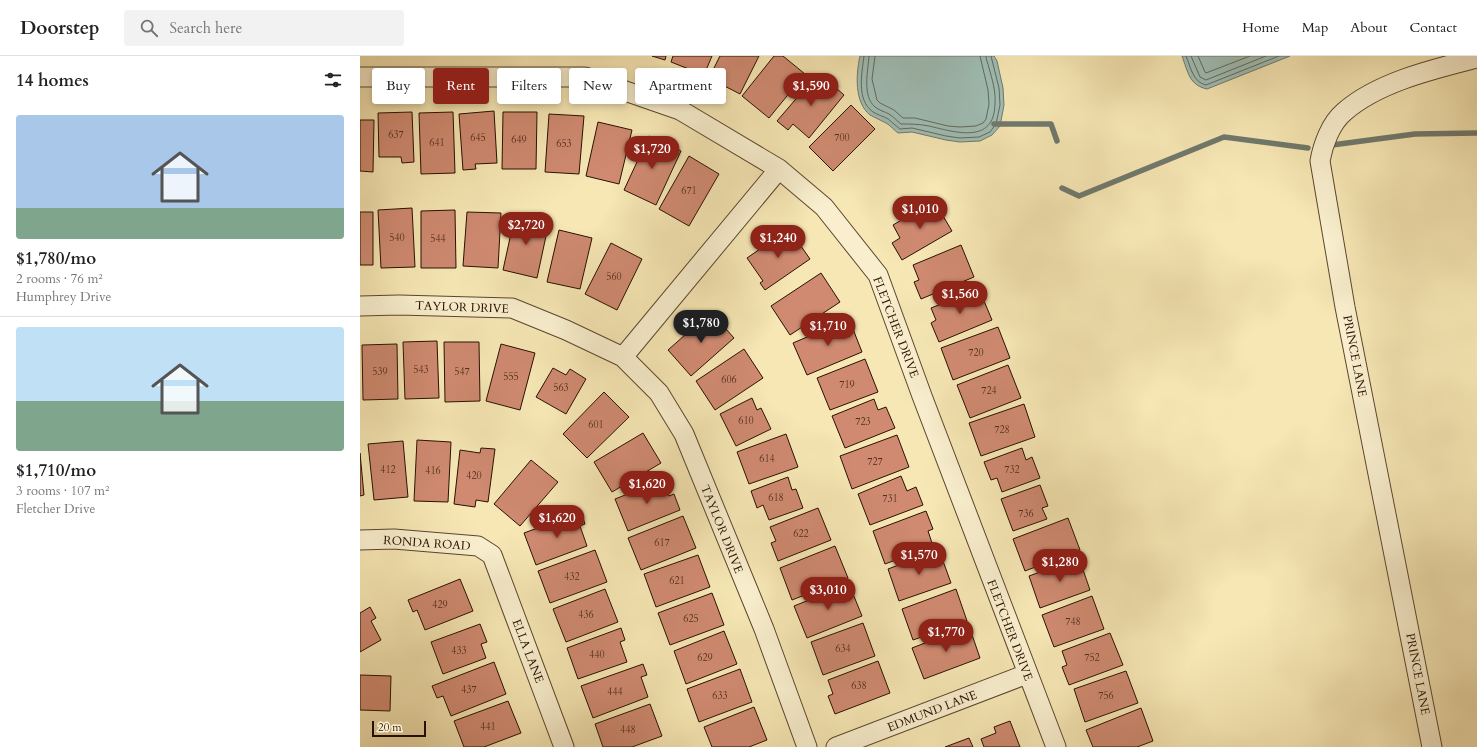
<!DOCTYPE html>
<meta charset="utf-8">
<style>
body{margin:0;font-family:Cardo,serif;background:#f2f2f2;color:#202124;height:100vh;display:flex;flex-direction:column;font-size:15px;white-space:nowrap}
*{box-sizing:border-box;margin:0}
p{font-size:13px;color:#757577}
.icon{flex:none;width:22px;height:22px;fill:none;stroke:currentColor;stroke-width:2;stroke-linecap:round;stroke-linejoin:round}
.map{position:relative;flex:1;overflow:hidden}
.sheet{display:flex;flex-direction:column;background:#fff;width:360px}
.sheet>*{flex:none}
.hud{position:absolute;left:12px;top:12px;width:380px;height:36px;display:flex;gap:8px}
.scale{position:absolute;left:12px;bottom:10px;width:54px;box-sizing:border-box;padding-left:4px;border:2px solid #291100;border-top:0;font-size:11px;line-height:14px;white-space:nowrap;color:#291100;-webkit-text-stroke:3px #f9efce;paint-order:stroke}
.price{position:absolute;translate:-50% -34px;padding:0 9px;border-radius:14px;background:#8f2418;color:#fff;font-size:13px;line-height:26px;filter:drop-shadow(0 1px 2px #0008)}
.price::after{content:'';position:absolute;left:50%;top:24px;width:12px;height:9px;margin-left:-6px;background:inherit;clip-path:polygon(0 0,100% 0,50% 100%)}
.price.current{background:#222;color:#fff}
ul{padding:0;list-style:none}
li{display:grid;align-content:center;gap:8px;height:212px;padding:0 16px}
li+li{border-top:1px solid #e0e0e0}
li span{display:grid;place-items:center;height:124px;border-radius:4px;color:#555}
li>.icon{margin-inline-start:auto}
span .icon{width:72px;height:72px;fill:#fffc;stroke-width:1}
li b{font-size:17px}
h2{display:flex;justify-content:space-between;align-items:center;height:48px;padding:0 16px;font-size:17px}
.tag{padding:0 14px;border-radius:4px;background:#fff;box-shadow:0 2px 6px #0003;font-size:14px;line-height:36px}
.tag.current{background:#8f2418;color:#fff}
header{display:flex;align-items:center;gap:24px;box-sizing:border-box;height:56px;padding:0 20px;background:#fff;border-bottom:1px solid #e0e0e0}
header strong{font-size:19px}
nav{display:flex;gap:22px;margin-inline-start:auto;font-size:14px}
.search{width:280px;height:36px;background:#f2f2f2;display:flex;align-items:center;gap:10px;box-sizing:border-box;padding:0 14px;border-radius:4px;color:#757577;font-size:15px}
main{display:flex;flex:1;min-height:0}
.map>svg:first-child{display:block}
.water{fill:#9fbeb6;stroke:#70796d}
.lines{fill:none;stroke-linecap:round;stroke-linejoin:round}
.shore{stroke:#64685b;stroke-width:1}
.stream{stroke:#70796d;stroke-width:5.5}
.building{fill:#cf8a71;stroke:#291100}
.minor-casing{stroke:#5c462d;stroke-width:21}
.minor{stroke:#f9efce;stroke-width:19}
.labels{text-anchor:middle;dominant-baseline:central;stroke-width:3;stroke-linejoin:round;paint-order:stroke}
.number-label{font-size:10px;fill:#522f1c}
.street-label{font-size:12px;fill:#291100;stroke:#f9efce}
</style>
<header>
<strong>Doorstep</strong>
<div class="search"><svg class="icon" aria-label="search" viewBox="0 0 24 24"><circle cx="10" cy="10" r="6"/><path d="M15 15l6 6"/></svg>Search here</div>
<nav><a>Home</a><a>Map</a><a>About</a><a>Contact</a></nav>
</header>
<main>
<section class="sheet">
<h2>14 homes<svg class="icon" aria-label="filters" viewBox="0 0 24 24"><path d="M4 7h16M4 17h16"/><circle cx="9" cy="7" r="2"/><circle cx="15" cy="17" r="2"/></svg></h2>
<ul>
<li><span style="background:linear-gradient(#a9c7e8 75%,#7fa58c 0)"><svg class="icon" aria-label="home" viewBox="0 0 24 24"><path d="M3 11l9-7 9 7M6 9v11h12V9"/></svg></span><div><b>$1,780/mo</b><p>2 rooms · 76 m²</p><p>Humphrey Drive</p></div></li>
<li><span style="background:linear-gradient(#bfe0f5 60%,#7fa58c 0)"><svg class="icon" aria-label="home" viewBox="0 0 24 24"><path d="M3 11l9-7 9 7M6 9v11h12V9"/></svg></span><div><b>$1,710/mo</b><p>3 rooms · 107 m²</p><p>Fletcher Drive</p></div></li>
</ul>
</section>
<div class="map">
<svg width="1117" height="691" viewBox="0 0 1117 691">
<rect width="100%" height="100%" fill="#f6e7b4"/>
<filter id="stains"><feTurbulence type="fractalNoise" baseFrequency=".005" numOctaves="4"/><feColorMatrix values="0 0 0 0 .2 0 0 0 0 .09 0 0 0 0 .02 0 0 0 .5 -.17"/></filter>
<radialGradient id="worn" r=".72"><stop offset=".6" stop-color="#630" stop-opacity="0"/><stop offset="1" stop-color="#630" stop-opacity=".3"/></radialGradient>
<path class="water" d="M500,0H634L637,5L643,32L644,49L640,70L632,79L620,85L600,86L586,84L552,76L538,77C534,74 531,70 526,67C521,64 515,62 510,59C494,46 496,18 500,0Z
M822,0H930L847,33C829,29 828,16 822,0Z"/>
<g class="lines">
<path class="shore" d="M504,0C502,17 496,44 513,56C518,59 523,60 528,63C532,66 536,70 540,73L552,72L586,80L600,82L619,81L630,76L636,68L640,49L639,32L631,0
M509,0C508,15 502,40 515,51C519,54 525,56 529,58C534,61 537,65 541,68C551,68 559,68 569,70C595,76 634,89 635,48C636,35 632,23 629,12C628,7 626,4 626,0
M515,0L512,23L517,44L520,47L534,54L543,62H555L588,70L600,71L616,70L623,67L626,63L629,48L628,34L620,0
M826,0C831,12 833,26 846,29L919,0
M831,0L840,21L846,24L906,0
M838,0L845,16L846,17L890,0"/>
<path class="stream" d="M634,68H691L697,85
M972,89L1055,78L1117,77
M702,132L719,140L864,81L948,92"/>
</g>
<path class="building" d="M292,0H306L305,4Z
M313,0H352L344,19L311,6Z
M360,0H399L380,38L349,22Z
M414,0H423L445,18L409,62L382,40Z
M453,23L461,30L466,23L484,39L449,82L433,68L428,74L417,65Z
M491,49L515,73L473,115L449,91Z
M134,55L137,107L115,108L116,113L103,114L99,58Z
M52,56L54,106L42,107L41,101H19L18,57Z
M93,56L95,117L61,118L59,57Z
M143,56H177L176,113H142Z
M189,58L224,60L219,118L185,116Z
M0,64H14L13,116L0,115Z
M238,66L272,74L259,128L226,120Z
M289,80L321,95L296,149L264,134Z
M329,100L359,118L329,170L299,153Z
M574,145L592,175L542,204L532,187L540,182L533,169Z
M52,152L55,211L21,212L18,154Z
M95,154L96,212H61V155Z
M0,156H13V209H0Z
M107,156L141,157L138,212L103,210Z
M155,159L189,166L177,222L143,214Z
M429,173L450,203L405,234L400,227L403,225L387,202Z
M199,174L232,182L220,233L187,226Z
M251,187L282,203L257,254L225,238Z
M601,189L614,221L561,243L554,226L559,224L553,209Z
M461,217L480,246L430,279L411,250Z
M619,233L632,264L579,286L571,267L576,264L571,252Z
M351,256L374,282L331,320L308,294Z
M489,263L502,296L447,319L433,287Z
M638,271L650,302L593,324L581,292Z
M77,285L79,342L45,343L43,286Z
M84,286H119L120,345L85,346Z
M37,288L38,343L3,344L2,289Z
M141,288L175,297L160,354L126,345Z
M384,293L403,322L355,354L336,325Z
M505,303L518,336L470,354L457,322Z
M648,309L661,342L610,362L597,329Z
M193,312L206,319L210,313L226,323L206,358L176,341Z
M244,336L269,361L227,402L203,378Z
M392,342L397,354L401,352L411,373L376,390L360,358Z
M514,343L518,354L526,351L535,372L485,392L472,360Z
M664,348L675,381L621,400L609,367Z
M283,377L301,407L252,436L234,406Z
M426,378L438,411L389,428L377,396Z
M537,379L549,411L492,433L480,400Z
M57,384L91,386L88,446L54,445Z
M43,385L48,441L14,444L8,388Z
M121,392L135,393L128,446L116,444L115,451L94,448L100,394L120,397Z
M662,392L666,404L672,401L680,422L642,436L637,422L631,424L624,406Z
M0,397L4,439L0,440Z
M171,404L198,426L160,470L134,448Z
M541,420L547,435L556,431L563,449L510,469L498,438Z
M428,421L432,434L436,433L443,452L409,464L403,449L397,452L391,435Z
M303,424L309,440L314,438L320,454L268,475L255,443Z
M680,429L688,450L682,452L687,463L653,475L641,443Z
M458,452L471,484L418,505L411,487L416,485L410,471Z
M566,455L573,473L568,475L573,490L525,508L513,475Z
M221,456L225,468L220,470L227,490L176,509L164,477Z
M323,460L336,492L281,514L268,482Z
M708,462L720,494L665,515L653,483Z
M475,490L488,522L432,544L420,512Z
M235,494L247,526L190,547L178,515Z
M579,494L591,527L539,545L528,513Z
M338,499L350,531L296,551L284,518Z
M719,502L730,534L680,552L669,520Z
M100,523L113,555L65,574L57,554L53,556L48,544Z
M489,528L502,560L447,582L434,550Z
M245,533L258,566L206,586L193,553Z
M596,533L607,565L553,584L542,553Z
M352,537L364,569L310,589L298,557Z
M732,540L744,573L694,591L682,559Z
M10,551L16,562L11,565L21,584L0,596V557Z
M503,567L515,600L463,619L451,586Z
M120,568L127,586L121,588L126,602L83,618L71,586Z
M609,570L620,602L564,623L552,592Z
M261,572L265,584L260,586L267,606L218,623L207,592Z
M364,575L377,608L326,628L314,595Z
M750,577L763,609L709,629L702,611L707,609L702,595Z
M518,605L530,637L475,658L468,640L473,638L468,624Z
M134,606L146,638L91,660L83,640L77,642L72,630Z
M283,608L287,619L281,621L288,641L233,662L221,630Z
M380,613L392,646L339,666L327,633Z
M766,615L778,647L725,666L714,633Z
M0,619L31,620L30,655L0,654Z
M148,645L161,677L124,691H104L94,665Z
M290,648L302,680L272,691H243L235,668Z
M394,651L407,684L389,691H352L344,671Z
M781,652L793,685L777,691H733L726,674Z
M650,665L660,691H624L621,683L636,677L634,671Z
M609,682L613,691H585Z"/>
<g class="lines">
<g class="minor-casing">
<path id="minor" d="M0,21H225L320,54L419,113L464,151L518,219L562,340L696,691
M0,250L39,249L152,252L206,274L263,301L299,337L324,378L404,573L447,691
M263,301L419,113
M0,484L34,483L118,490L132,499L204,691
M476,691L667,618
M1072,691L985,251L960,105C963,88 971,67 984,56C1018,26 1074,13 1117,2"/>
</g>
<use href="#minor" class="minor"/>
</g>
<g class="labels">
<g class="number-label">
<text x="36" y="79">637</text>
<text x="118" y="82">645</text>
<text x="482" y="82">700</text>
<text x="159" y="84">649</text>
<text x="77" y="87">641</text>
<text x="204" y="88">653</text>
<text x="329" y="135">671</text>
<text x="37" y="182">540</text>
<text x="78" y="183">544</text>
<text x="254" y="221">560</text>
<text x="616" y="297">720</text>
<text x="61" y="314">543</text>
<text x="20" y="316">539</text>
<text x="102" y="316">547</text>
<text x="151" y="321">555</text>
<text x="369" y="324">606</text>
<text x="487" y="329">719</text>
<text x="201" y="332">563</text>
<text x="629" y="335">724</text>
<text x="386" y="365">610</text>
<text x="503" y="366">723</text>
<text x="236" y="369">601</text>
<text x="642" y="374">728</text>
<text x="407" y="403">614</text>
<text x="515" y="406">727</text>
<text x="28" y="414">412</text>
<text x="652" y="414">732</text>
<text x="73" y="415">416</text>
<text x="114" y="420">420</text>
<text x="416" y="442">618</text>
<text x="530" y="443">731</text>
<text x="666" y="458">736</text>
<text x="441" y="478">622</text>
<text x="302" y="487">617</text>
<text x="212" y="521">432</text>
<text x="317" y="525">621</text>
<text x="80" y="549">429</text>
<text x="226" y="559">436</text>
<text x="331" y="563">625</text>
<text x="713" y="566">748</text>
<text x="483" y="593">634</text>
<text x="99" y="595">433</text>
<text x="237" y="599">440</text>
<text x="345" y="602">629</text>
<text x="732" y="602">752</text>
<text x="499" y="630">638</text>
<text x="109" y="634">437</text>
<text x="255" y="636">444</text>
<text x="360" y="640">633</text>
<text x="746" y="640">756</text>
<text x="128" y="671">441</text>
<text x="268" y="674">448</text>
</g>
<g class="street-label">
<text transform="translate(102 251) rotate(2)">TAYLOR DRIVE</text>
<text transform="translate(536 271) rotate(69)">FLETCHER DRIVE</text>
<text transform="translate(995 300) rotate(79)">PRINCE LANE</text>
<text transform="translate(362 473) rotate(68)">TAYLOR DRIVE</text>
<text transform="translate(67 487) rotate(4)">RONDA ROAD</text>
<text transform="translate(650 574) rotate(69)">FLETCHER DRIVE</text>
<text transform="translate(168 595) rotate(69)">ELLA LANE</text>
<text transform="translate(1058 618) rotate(79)">PRINCE LANE</text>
<text transform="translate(572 655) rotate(-21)">EDMUND LANE</text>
</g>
</g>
<rect width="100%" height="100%" filter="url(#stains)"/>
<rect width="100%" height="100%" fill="url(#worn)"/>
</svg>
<div class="scale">20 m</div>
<b class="price" style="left:451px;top:51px">$1,590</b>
<b class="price" style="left:292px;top:114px">$1,720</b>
<b class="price" style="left:560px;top:174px">$1,010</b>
<b class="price" style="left:166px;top:190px">$2,720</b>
<b class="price" style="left:418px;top:203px">$1,240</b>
<b class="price" style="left:600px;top:259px">$1,560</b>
<b class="price current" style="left:341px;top:288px">$1,780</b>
<b class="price" style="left:468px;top:291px">$1,710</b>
<b class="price" style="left:287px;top:449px">$1,620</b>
<b class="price" style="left:197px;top:483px">$1,620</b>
<b class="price" style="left:559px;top:520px">$1,570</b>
<b class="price" style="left:700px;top:527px">$1,280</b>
<b class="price" style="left:468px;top:555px">$3,010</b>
<b class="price" style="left:586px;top:597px">$1,770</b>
<div class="hud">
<a class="tag">Buy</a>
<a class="tag current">Rent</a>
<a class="tag">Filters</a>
<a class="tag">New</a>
<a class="tag">Apartment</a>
</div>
</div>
</main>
